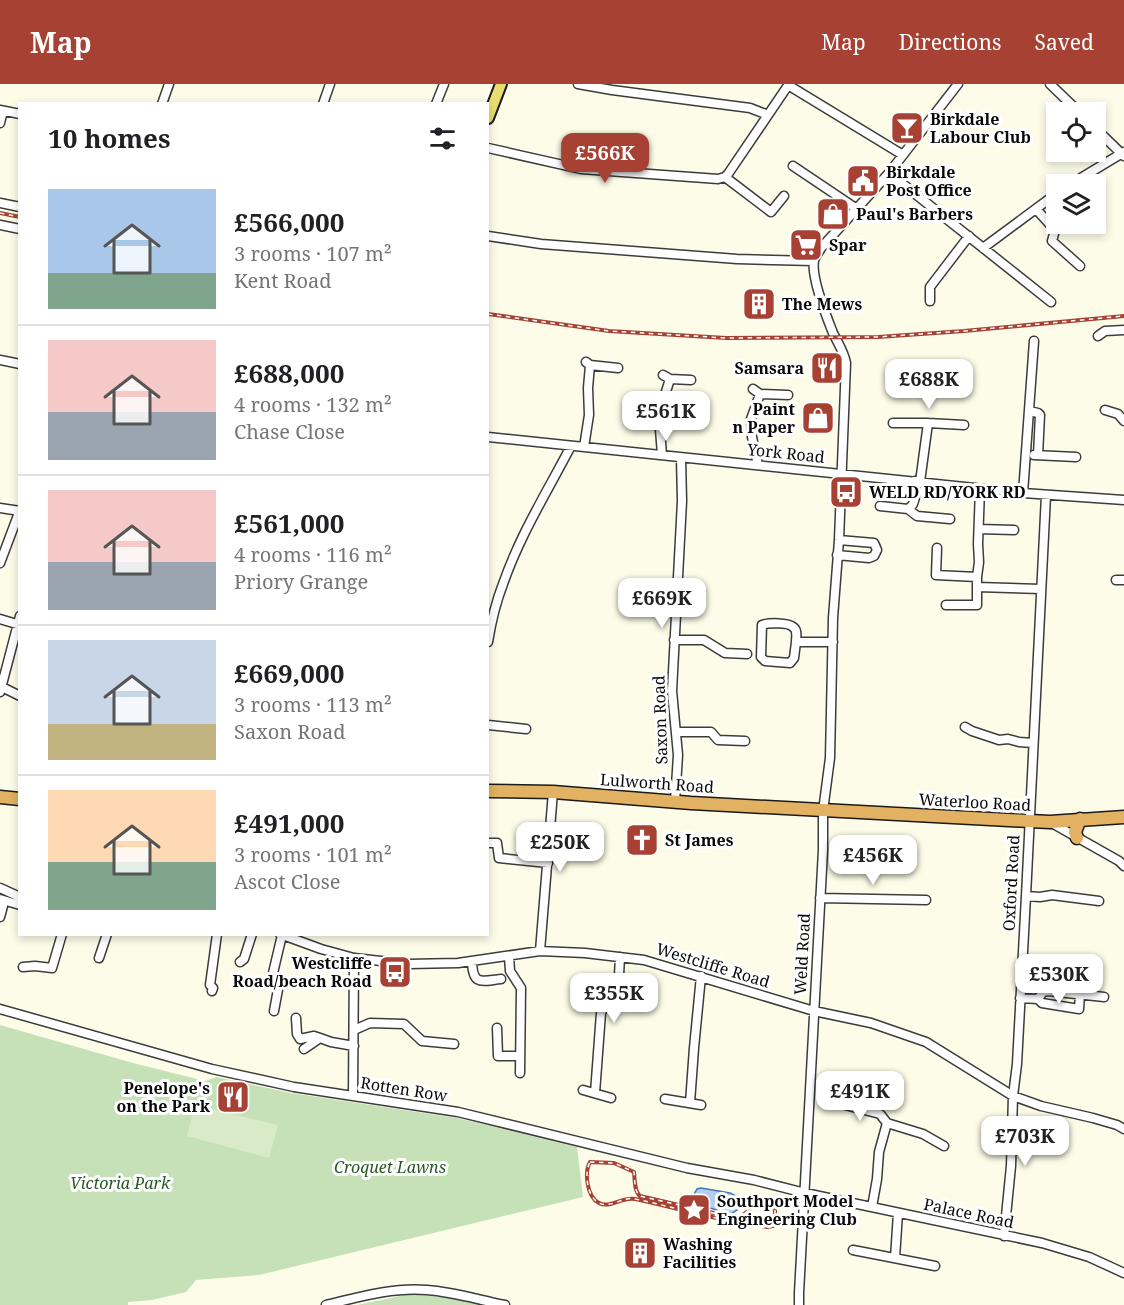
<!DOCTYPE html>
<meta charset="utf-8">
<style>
body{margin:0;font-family:"Noto Serif",serif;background:#f2f2f2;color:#202124;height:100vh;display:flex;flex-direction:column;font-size:22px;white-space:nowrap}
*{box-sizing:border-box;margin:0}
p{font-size:20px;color:#757577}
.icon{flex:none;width:33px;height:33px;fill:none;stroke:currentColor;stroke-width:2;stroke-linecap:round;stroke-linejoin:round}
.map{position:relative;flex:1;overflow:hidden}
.drawer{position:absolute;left:18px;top:18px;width:471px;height:834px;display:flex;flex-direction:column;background:#fff;border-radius:0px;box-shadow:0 3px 9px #0003}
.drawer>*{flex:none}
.controls{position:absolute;left:1046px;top:18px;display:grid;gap:12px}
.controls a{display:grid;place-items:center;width:60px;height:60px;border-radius:0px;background:#fff;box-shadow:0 3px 9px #0003;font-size:30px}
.price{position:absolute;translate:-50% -51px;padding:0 14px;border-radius:12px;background:#fff;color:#222;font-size:20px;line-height:39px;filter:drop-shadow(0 2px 3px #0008)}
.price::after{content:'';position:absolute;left:50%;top:36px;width:18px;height:14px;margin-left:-9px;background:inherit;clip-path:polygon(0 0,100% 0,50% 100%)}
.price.current{background:#a74134;color:#fff}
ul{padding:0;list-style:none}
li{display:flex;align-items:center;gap:18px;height:150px;padding:0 30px}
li+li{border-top:2px solid #e0e0e0}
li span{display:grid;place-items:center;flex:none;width:168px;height:120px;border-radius:0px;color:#555}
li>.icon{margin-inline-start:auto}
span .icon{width:72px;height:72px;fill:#fffc;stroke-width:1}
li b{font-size:26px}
h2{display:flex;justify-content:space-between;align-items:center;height:72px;padding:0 30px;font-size:26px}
header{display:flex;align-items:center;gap:36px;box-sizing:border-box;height:84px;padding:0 30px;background:#a74134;color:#fff}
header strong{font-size:28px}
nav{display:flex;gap:33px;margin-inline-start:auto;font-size:21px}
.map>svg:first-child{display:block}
.green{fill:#c6e1b7}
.pitch{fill:#d8eac8}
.water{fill:#b3ceed;stroke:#4478bb;stroke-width:1.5}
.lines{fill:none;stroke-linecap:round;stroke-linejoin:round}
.minor-casing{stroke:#3c3c3c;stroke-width:11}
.major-casing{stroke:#1a1a1a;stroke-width:14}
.highway-casing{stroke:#1a1a1a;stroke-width:15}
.minor{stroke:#fff;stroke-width:8}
.major{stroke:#e7de6d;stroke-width:10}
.highway{stroke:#e2b161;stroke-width:12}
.rail-casing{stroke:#a74134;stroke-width:4}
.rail{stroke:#fff;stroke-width:1.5;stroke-dasharray:4.5;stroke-linecap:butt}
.labels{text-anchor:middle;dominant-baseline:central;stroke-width:6;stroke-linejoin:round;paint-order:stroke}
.poi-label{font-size:16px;font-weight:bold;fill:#090909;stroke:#fff;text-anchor:start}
.street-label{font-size:16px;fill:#090909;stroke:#fff}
.park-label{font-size:16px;font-style:italic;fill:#255823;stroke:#fff}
</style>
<header>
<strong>Map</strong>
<nav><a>Map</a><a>Directions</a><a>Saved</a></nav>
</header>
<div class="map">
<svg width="1124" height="1221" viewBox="0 0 1124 1221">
<rect width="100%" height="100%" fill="#fcfce8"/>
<path class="green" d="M0,941L133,979L205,997L217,993L291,1009L457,1034L577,1063L583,1113L259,1191L196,1196L186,1208L152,1216L128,1218V1221H0Z
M410,1210L458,1215L486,1221H357Z"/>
<path class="pitch" d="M195,1021L278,1041L269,1074L187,1052Z"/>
<path class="water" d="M701,1104L730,1109L740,1114V1124L731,1130L695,1120L692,1117V1114L697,1105Z"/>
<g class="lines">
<g class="minor-casing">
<path id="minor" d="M578,0L612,6L750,24L768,31
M1050,0L1079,28
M788,1L903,71
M162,20L169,0
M323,20L330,0
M436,20L444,0
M0,26L20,30
M0,39L3,27
M1095,44L1124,72
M488,64L581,85L718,95L725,93
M793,82L857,125
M889,89L1051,218
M725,93L728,90L789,0
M725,93L771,128L784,112
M1071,100L1124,68
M0,119L20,123
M1036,125L1055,146L1052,157L1080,182
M0,141L20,145
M488,152L541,160L737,175L814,177
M983,164L1056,110
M930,217V203L969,152
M1098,252L1105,247L1124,246
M0,276L20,280
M586,278L590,281L618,284
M663,291L670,295L691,296
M753,305L760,310L788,311
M1105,326L1118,330L1124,337
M1029,327L1038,329L1040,331L1038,371
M893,339H928L964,341
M488,353L1023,409L1124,416
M584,363L589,331L588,304L590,281
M662,371L660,345L662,320L670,295
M1034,371L1076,373
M758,381L752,353L751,335L760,310
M920,398L928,339
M1023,409L1034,257
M880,422L908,425C917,420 915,407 915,397
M0,424L20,427
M908,425L917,432L950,435
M979,445L1014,446
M937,464L936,491L977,493
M837,471L869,474L874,472L877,466L874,459L839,456
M0,479L20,426
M1116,496H1124
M977,503L1041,505
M946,521H977V493L979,478L978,460L980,405
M0,535L20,541
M674,556H704L725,569L747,570
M488,558C491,539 496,518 503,500C520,451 547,408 571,362
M796,558C796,553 798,546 793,543C788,538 768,539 762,541L761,573L765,577L790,579L794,574L796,558H833
M2,603L20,612
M0,608L20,532
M488,641L526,645
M965,643L972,647L999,656L1008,655L1019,658L1033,659
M676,648H711L718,656L745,657
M675,717L678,671L672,607L682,417L681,374
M1050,738L1119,777L1124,782
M488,759H497L499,774L548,779
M0,804L20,813
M1026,812L1040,813L1052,811L1099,817
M820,814L926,816
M0,815L20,821
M0,818L3,822L0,833
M280,850L321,865L354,874L408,880L458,879L540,867L585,869L644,876L814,927L871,939L926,958L1013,1012L1041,1022L1093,1034L1117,1041L1124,1045
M540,867L553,708
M509,873L510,887L521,904L520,989
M99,874L107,850
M240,878L244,875L252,850
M472,878C473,902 481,897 501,895
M23,883L35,882L52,884L62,850
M212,907L213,904L210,901L217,850
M1020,914L1038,915L1043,908L1048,907L1104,913
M1038,915L1042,919L1079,925L1080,910
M0,925L212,985L294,1003L458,1028L687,1084L754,1096L805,1109L1042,1159L1089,1173L1124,1189
M274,927L279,900L274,893L273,889L282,851
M296,934L297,950L300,955L314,952L320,954
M497,944L498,972H520
M354,946L370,939L404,940L422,957L454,960
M304,965L320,954L331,958L354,962
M583,1006L611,1014
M595,1009L601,929L619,891L620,873
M353,1012L354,874
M665,1015L701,1021
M690,1019L694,964L701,892
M845,1021L880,1030L887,1039
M872,1123L877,1095L879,1068L887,1039L923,1050L944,1062
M1004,1152L1011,1082L1013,1012L1017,980L1026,812L1046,411
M853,1166L935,1182
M895,1174L898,1129
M326,1221C359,1213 393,1203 427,1206C454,1208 479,1216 505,1221
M799,1221V1209L823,766V727L830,674L833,534L839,456L846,279C844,268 838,259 833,249C827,234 811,193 814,177C815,172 819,168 821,164L889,89L958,0"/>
</g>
<g class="major-casing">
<path id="major" d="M488,34L501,0"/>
</g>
<g class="highway-casing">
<path id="highway" d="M488,707L553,708L691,719L1029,737L1050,738L1124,733
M0,713L20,715
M1077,754L1075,748L1080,735"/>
</g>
<use href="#minor" class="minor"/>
<use href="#major" class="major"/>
<use href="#highway" class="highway"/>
<g class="rail-casing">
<path id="rail" d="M0,129L20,133
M488,230L609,247L726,254L878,253L964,247L1124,232
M590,1078L614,1079L634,1088C635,1096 634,1107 640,1112L735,1134H740C751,1124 761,1111 775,1126V1135L773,1142L767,1143C752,1140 736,1138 721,1135C692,1129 664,1121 635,1115C623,1112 610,1125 599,1119C587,1113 584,1089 590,1078Z"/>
</g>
<use href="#rail" class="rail"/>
</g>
<defs>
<g id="bar-square" transform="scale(1.725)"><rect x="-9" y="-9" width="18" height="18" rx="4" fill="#a74134" stroke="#fff"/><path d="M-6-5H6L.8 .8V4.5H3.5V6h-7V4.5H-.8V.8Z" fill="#fff"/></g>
<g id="civic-square" transform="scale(1.725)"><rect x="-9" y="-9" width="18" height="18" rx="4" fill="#a74134" stroke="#fff"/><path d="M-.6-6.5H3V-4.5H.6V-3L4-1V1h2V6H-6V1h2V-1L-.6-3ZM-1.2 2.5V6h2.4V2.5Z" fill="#fff"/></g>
<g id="shop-square" transform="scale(1.725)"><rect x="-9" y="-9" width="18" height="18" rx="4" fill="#a74134" stroke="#fff"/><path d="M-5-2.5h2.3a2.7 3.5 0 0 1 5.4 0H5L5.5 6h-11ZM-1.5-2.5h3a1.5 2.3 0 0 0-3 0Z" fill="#fff"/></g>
<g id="supermarket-square" transform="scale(1.725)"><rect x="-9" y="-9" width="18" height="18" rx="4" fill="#a74134" stroke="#fff"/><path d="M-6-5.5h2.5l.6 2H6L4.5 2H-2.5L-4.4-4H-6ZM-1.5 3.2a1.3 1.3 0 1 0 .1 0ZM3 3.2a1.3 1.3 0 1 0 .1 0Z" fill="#fff"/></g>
<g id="building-square" transform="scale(1.725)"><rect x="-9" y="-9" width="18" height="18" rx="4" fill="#a74134" stroke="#fff"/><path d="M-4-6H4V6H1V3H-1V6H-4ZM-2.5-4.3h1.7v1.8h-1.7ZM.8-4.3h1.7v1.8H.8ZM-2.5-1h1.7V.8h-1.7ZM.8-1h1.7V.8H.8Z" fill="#fff"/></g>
<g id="restaurant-square" transform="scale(1.725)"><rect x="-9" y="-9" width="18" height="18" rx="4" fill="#a74134" stroke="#fff"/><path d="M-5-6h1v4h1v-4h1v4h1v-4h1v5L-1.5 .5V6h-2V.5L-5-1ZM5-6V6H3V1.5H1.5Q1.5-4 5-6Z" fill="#fff"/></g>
<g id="bus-square" transform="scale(1.725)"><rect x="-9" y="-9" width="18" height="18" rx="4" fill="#a74134" stroke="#fff"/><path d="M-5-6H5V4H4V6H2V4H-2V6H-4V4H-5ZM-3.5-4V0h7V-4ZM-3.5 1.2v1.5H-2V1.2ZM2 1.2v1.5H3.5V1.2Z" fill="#fff"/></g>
<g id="church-square" transform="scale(1.725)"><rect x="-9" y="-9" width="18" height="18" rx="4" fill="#a74134" stroke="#fff"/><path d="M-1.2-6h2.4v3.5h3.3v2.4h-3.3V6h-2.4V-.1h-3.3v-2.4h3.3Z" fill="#fff"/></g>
<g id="sight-square" transform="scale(1.725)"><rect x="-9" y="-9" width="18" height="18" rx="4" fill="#a74134" stroke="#fff"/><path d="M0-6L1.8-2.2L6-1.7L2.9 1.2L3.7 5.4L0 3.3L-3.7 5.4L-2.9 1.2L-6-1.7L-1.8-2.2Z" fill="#fff"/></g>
</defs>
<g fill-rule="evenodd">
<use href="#bar-square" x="907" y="44"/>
<use href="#civic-square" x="863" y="97"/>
<use href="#shop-square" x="833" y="130"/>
<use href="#supermarket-square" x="806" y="161"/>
<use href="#building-square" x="759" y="220"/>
<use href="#restaurant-square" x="827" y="284"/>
<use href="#shop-square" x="818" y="334"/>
<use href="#bus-square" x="846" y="408"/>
<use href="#church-square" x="642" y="756"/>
<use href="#bus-square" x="395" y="888"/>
<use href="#restaurant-square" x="233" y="1013"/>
<use href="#sight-square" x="694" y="1126"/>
<use href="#building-square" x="640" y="1169"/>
</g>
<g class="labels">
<g class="poi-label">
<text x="930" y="35">Birkdale<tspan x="930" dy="18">Labour Club</tspan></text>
<text x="886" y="88">Birkdale<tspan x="886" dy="18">Post Office</tspan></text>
<text x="856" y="130">Paul's Barbers</text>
<text x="829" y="161">Spar</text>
<text x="782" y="220">The Mews</text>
<text x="804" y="284" text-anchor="end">Samsara</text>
<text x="795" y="325" text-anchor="end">Paint<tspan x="795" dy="18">n Paper</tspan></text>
<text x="869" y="408">WELD RD/YORK RD</text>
<text x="665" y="756">St James</text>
<text x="372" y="879" text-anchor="end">Westcliffe<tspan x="372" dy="18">Road/beach Road</tspan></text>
<text x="210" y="1004" text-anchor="end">Penelope's<tspan x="210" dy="18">on the Park</tspan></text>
<text x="717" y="1117">Southport Model<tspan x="717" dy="18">Engineering Club</tspan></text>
<text x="663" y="1160">Washing<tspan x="663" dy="18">Facilities</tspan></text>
</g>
<g class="street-label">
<text transform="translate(786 369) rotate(6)">York Road</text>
<text transform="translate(660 636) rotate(-92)">Saxon Road</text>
<text transform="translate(657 699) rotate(4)">Lulworth Road</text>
<text transform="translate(975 718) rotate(3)">Waterloo Road</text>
<text transform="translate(1011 799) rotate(-87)">Oxford Road</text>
<text transform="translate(802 870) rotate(-87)">Weld Road</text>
<text transform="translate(713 881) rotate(17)">Westcliffe Road</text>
<text transform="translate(404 1005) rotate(9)">Rotten Row</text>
<text transform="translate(969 1129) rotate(12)">Palace Road</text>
</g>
<g class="park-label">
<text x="390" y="1083">Croquet Lawns</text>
<text x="120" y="1099">Victoria Park</text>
</g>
</g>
</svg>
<div class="controls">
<a><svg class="icon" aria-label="locate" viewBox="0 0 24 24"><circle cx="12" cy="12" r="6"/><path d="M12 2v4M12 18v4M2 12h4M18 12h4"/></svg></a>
<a><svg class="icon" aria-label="layers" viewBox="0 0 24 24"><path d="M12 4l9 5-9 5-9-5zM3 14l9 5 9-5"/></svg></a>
</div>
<b class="price current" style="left:605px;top:100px">£566K</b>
<b class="price" style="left:929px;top:326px">£688K</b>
<b class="price" style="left:666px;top:358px">£561K</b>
<b class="price" style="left:662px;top:545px">£669K</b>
<b class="price" style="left:560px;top:789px">£250K</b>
<b class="price" style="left:873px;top:802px">£456K</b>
<b class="price" style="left:1059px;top:921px">£530K</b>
<b class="price" style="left:614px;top:940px">£355K</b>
<b class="price" style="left:860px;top:1038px">£491K</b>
<b class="price" style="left:1025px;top:1083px">£703K</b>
<section class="drawer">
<h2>10 homes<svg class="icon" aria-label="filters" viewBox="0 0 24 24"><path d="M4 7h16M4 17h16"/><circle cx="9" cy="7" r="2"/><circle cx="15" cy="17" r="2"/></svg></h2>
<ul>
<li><span style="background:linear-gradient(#a9c7e8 70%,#7fa58c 0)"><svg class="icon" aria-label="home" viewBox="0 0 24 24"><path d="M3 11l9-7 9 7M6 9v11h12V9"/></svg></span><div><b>£566,000</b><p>3 rooms · 107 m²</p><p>Kent Road</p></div></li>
<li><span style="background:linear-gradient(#f6c9c9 60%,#9aa5b1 0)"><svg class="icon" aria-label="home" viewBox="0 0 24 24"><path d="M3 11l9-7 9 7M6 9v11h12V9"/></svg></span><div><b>£688,000</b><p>4 rooms · 132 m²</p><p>Chase Close</p></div></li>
<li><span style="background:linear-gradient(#f6c9c9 60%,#9aa5b1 0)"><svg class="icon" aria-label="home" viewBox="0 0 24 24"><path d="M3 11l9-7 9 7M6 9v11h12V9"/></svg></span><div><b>£561,000</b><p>4 rooms · 116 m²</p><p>Priory Grange</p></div></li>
<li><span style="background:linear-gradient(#c9d6e8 70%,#c2b280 0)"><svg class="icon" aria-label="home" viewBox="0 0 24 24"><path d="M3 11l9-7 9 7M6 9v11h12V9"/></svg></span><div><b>£669,000</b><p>3 rooms · 113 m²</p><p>Saxon Road</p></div></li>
<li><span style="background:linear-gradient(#ffd9b3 60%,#7fa58c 0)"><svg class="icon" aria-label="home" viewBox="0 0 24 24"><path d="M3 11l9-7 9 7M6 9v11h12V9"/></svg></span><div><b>£491,000</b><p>3 rooms · 101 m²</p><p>Ascot Close</p></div></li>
</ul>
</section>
</div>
